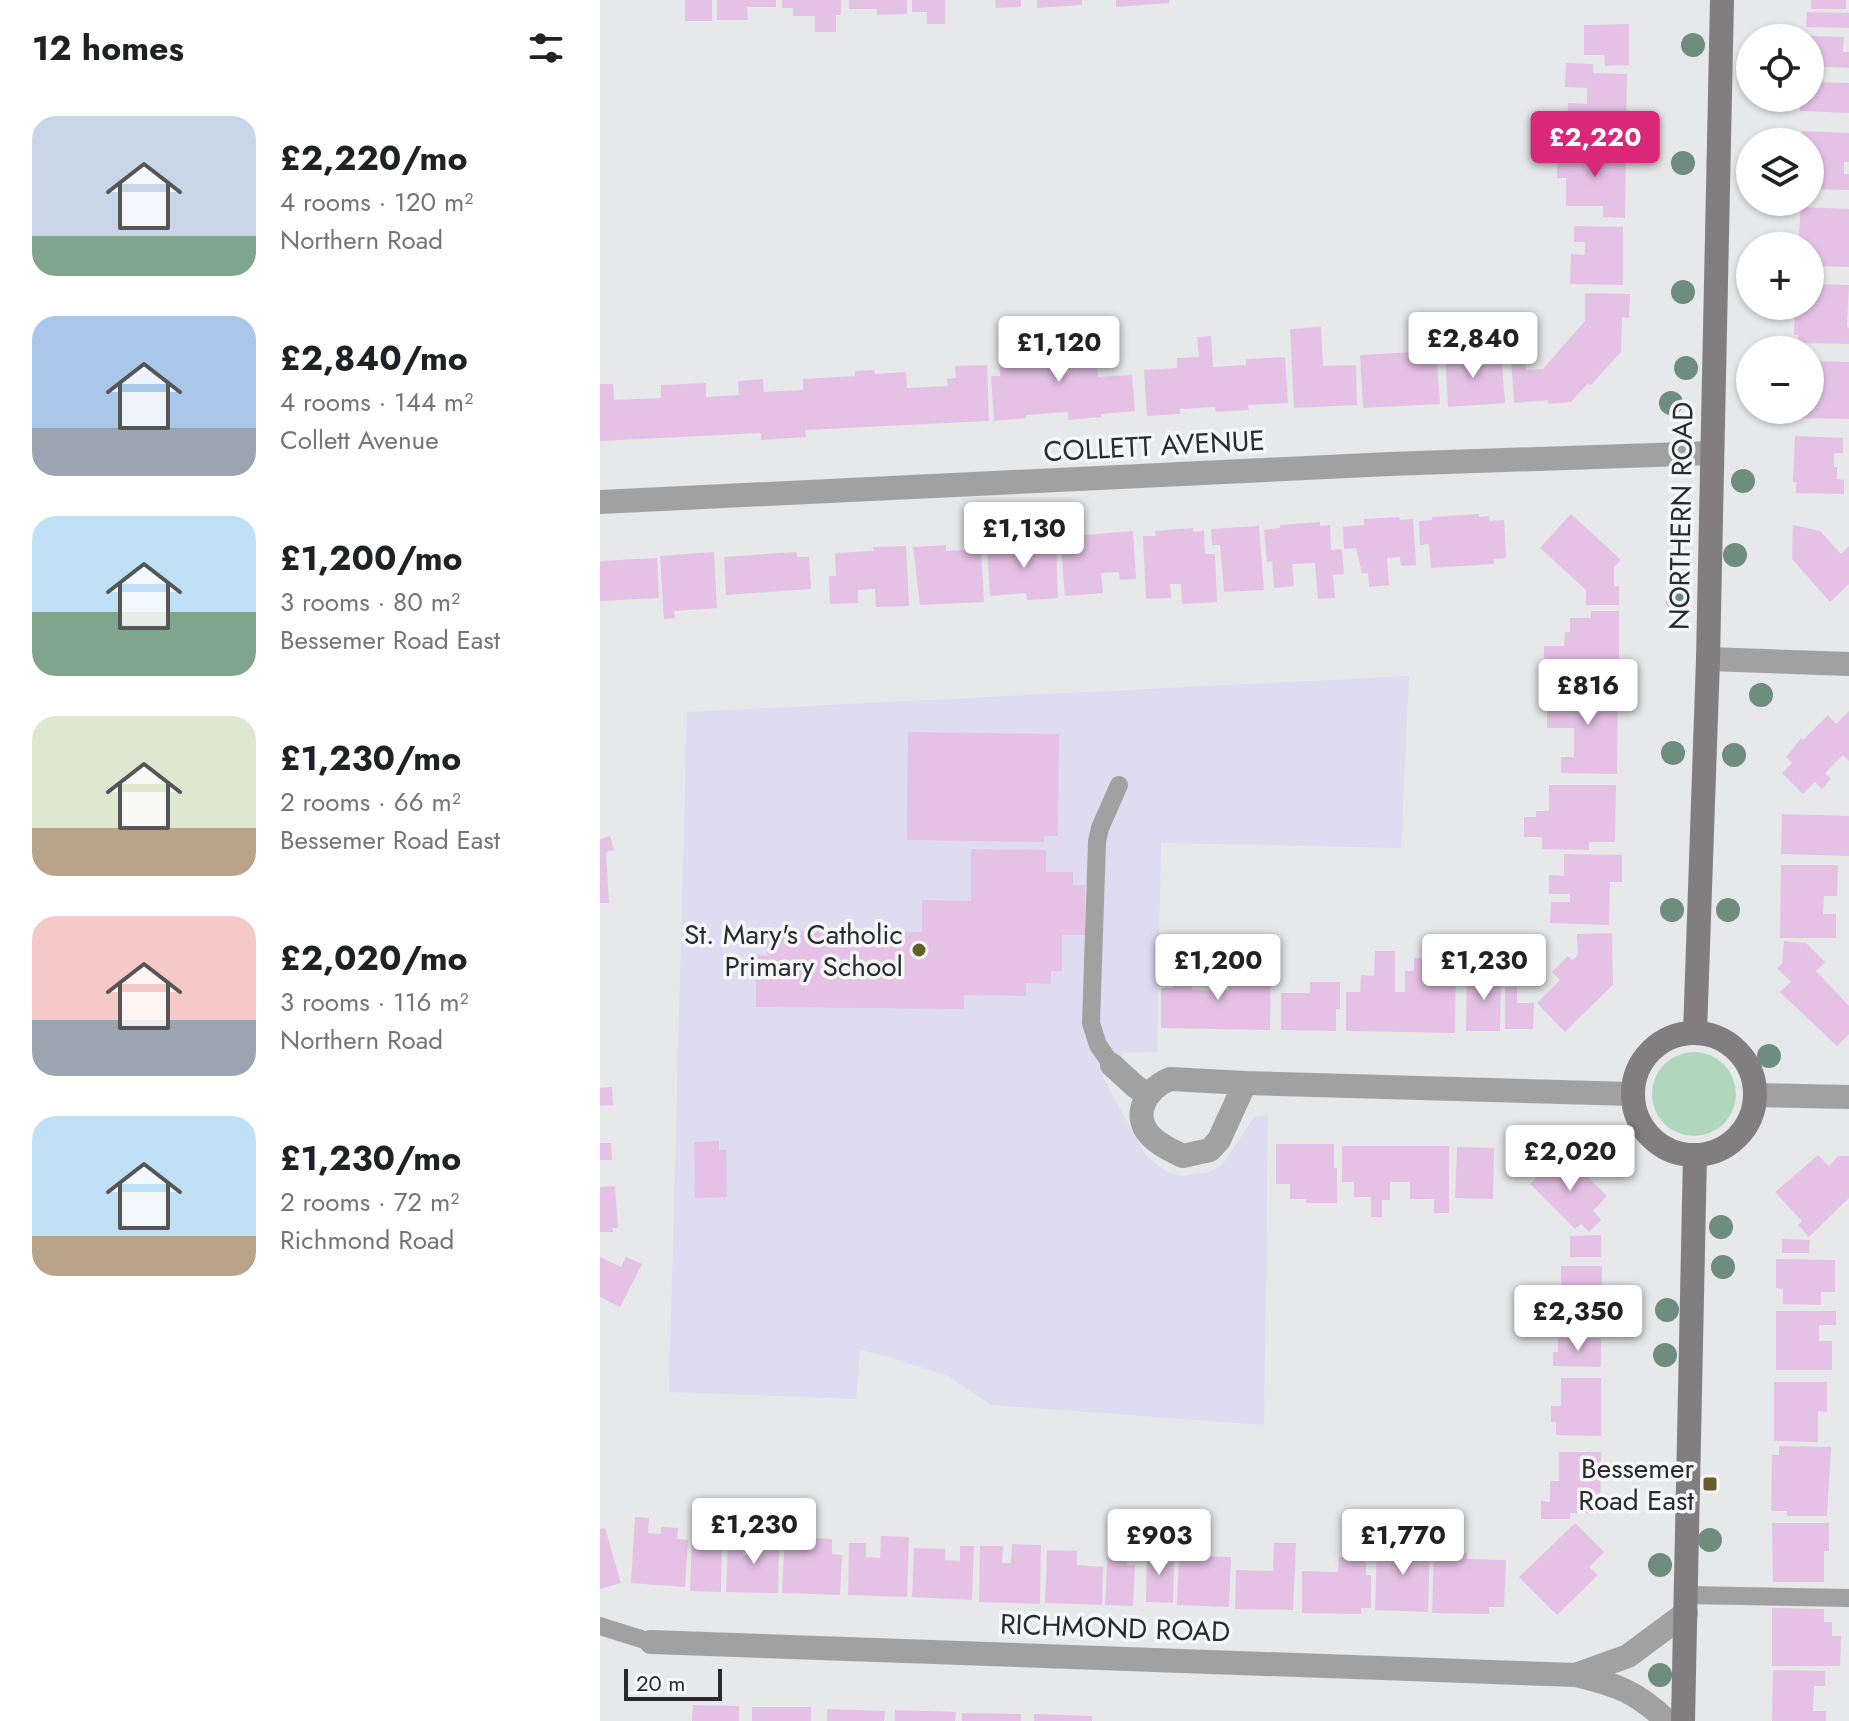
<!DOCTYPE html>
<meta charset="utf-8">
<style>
body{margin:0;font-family:Jost,sans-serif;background:#f6f6f6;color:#202124;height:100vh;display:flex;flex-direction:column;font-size:30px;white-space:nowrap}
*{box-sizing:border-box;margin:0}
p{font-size:26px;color:#757577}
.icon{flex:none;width:44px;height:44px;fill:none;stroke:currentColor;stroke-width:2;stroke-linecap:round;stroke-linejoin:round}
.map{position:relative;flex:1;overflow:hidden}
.details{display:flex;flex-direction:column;background:#fff;width:600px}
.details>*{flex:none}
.tools{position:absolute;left:1136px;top:24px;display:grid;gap:16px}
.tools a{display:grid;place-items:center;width:88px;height:88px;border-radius:50%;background:#fff;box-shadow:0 2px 6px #0004;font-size:40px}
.scale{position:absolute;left:24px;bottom:20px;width:98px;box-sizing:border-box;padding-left:8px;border:4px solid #2a2a2b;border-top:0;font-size:22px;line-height:28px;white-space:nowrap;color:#2a2a2b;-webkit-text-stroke:6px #f4f6f7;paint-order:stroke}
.price{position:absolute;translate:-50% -68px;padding:0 18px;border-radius:8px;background:#fff;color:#222;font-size:26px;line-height:52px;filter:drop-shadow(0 2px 4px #0008)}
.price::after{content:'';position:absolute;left:50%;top:48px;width:24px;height:18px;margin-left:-12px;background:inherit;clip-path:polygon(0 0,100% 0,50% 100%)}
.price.selected{background:#db2777;color:#fff}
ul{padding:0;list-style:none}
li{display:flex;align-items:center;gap:24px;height:200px;padding:0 32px}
li span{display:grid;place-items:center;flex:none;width:224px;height:160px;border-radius:24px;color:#555}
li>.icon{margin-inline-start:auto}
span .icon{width:96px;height:96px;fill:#fffc;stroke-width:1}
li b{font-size:34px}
h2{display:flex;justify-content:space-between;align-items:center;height:96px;padding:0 32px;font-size:34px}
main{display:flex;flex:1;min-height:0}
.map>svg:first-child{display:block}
.education{fill:#dfdbf1}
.green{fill:#b0d6bc}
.building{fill:#e5c1e6}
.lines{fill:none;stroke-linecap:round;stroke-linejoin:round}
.lane{stroke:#a2a1a1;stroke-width:18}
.street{stroke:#a2a1a1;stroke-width:24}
.secondary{stroke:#807e7e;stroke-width:24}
.tree{fill:#6f8d7e}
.poi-dot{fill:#665d2a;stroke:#f4f6f7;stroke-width:3}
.labels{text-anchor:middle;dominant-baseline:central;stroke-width:7;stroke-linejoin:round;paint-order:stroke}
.street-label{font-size:28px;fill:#2a2a2b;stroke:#f4f6f7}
.poi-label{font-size:28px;fill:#2a2a2b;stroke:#f4f6f7;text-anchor:end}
</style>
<main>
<section class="details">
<h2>12 homes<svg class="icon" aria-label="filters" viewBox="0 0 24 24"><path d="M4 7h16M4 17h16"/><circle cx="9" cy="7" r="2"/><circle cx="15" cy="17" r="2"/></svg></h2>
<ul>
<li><span style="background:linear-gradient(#c9d6e8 75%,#7fa58c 0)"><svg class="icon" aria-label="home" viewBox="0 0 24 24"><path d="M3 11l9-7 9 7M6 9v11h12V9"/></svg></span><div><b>£2,220/mo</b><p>4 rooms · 120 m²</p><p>Northern Road</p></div></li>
<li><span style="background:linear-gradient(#a9c7e8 70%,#9aa5b1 0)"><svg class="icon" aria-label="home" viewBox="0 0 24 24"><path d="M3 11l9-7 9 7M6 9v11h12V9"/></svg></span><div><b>£2,840/mo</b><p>4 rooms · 144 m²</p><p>Collett Avenue</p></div></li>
<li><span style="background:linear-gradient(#bfe0f5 60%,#7fa58c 0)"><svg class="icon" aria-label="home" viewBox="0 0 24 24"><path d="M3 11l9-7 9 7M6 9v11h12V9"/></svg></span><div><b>£1,200/mo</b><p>3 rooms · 80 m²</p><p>Bessemer Road East</p></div></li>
<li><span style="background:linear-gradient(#dfe7d0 70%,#b9a48a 0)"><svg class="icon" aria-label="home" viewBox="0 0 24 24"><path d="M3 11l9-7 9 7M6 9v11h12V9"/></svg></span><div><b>£1,230/mo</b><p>2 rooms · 66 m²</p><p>Bessemer Road East</p></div></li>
<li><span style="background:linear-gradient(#f6c9c9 65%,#9aa5b1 0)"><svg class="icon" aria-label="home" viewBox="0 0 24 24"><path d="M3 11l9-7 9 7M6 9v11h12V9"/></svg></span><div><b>£2,020/mo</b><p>3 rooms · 116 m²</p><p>Northern Road</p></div></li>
<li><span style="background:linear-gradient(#bfe0f5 75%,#b9a48a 0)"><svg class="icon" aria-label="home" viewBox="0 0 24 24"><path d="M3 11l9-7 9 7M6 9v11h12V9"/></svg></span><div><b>£1,230/mo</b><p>2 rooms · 72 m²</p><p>Richmond Road</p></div></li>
</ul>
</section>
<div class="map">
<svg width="1249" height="1721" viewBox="0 0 1249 1721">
<rect width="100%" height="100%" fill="#e7e8ea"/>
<path class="education" d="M809,676L801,848L561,843L557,1052L525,1053L502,1076L546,1156L569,1173L583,1176L610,1172L622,1165L654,1117L668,1114L664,1425L391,1405L348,1376L286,1356L260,1350L256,1399L69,1392L87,712Z"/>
<path class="green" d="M1052 1094a42 42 0 1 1 84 0a42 42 0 1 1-84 0Z"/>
<path class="building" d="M85,0H112V21H85Z
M117,0H176V7H147L148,20H117Z
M182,0H241V15H236V32H215V16H193V8H182Z
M249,0H307V14L277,15V9H249Z
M312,0H345V24H327V12H312Z
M395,0H421V7L396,8Z
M437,0H482V5L437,8Z
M516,0H569V3L516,7Z
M1211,0H1246V9H1211Z
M1207,12L1249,13V28L1206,27Z
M1029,24V65L1005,66L1004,55H984V25Z
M1210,36L1244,37L1243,52H1249V68L1210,66Z
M966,63L993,64V73L1027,74L1026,141L967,140L968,103L987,104V88L965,87Z
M1210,82L1249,83V113L1200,111V98H1210Z
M1202,131L1249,133V162H1244V174H1249V190L1210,189V142H1201Z
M958,149L1026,150L1025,218L1003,217V206H966V178H957Z
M1201,207L1249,209V267L1210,266V246H1198Z
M974,226L1023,227V285L970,284L971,254L985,255V242H974Z
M1210,284L1249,285L1247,327L1249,328V344L1198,343V335H1194L1195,306H1210Z
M985,293L1030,294L1029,318L1022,317L1021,352L991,385L988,383L971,402L948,404V400L914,403L911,358L925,357L926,370L943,369L985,321Z
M721,327L723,366L756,365L757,405L694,408L690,329Z
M495,333L498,377L532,375L535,411L501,414V417L468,420V412L426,415V418L394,421L391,376H400L399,353L464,349L465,373L469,372L467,336Z
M611,336L613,367L646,365V359L685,357L688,403L648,405L649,410L616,412L615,407L580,409V414L547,416L544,370L577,368V358L599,357L597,337Z
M875,349L876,365L902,364L905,403L848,407L845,351Z
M830,351L831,365L837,364L840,404L763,408L760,355Z
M1210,361L1249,362V419L1197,418V410H1210Z
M387,365L389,421L205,430L206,437L161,440V433L0,441V384H13L14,400L61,398V385L106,383V397L139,395L138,381L163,379L164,392L203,390V379L255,376V371L274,370L275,374L306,372L307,388L348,386L347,379L356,378L355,366Z
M1195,436L1243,438V453H1234V467H1237V479L1244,480V494L1196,493V482H1193Z
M879,514V517L889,516V521L904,520L906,558L894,559V564L831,568L829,544L820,545L819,521L832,520V517Z
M971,514L1021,560L1014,567V586H1019V605H986V590L940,548Z
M799,517L800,520L813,519L816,565L801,566L800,557L787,558L789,585L769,587L768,573H762L756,548L744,549L743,527L764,525V519Z
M720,522V526L730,525L731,550L742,549L744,574L733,575L735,598L718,599L715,563L692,564L694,586L674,588L672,561L667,562L664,530L680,528V525Z
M1193,525L1220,531L1241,554L1249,546V584L1230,602L1192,559Z
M659,526L664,590L624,592L620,545H612L611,529Z
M593,528V532L604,531L605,554H615L617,602L582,604L581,584H570L571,598L546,599L543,536H556L555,531Z
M533,531L536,579L520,580L519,572L501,573L503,593L465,596L460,537Z
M456,540L458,598L427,600L426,593L390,596L387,547Z
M346,545V551L381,549L384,602L320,605L313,547Z
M306,546L309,606L276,607L275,589L258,590V603L230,604L229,576H236L235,553L274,551L273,547Z
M114,552L117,608L74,611L75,618L64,619L60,556Z
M196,552L197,557H209L211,589L126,595L124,557Z
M57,558L59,598L0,601V561Z
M991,611H1019V677L956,676L957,659H944V646H964L965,632H970V618H991Z
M973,683L1018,684L1017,774L961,773V757H974V728H947V699H962V691H973Z
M1249,711V761L1243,755L1225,773L1231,779L1222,789L1215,782L1203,794L1182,773L1192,763L1186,757L1201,738L1203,740L1228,715L1236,724Z
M308,732L459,734L458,836H444V842L307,840Z
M949,785H1016L1015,842H989V850L942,849V837H924V817H936V811H949Z
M1182,814L1249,816V856L1181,854Z
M10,836L14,850L6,852L9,903H0V839Z
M371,849L446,850V872H473V885H485V935H462V971H451V984L426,983V996L364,995V1009L156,1007V955L167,956V930L322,932V900L371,901Z
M964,854L1022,855V882H1010L1009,925L950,923L951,902H970V894H949V875L964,876Z
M1181,865H1238L1237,896H1224L1223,914H1236V938H1180Z
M1012,933L1013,985L965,1032L937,1003L960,980L952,972L968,956L972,960L978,955L977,934Z
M1184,941L1206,943L1225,962L1216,971L1249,1006V1034L1237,1046L1180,992L1191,982L1177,968L1182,963Z
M775,951H795V992H805V971H814V958H856L855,1033L746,1031V992H760L761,975L774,976Z
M573,960H592V990H629L630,974H655V964H671L670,1030L561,1028V988H573Z
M867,973H901L900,1031H866Z
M710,982H740V1009H736V1031L681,1030V993H710Z
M905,987H917V1003H934L933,1029H905Z
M12,1087L13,1105L0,1106V1088Z
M119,1141V1150H126L127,1197L95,1198L94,1142Z
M0,1143H11L12,1160H0Z
M676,1144H734V1168H737V1203H706V1199H690V1184H676Z
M742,1146H849V1213H834V1199H810V1182H790V1200H782V1217H771V1197H754V1182H742Z
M857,1147L894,1148L893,1199L855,1198Z
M962,1152L1007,1196L993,1211L1001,1220L989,1232L981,1224L975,1229L930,1184Z
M1218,1155L1229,1166L1238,1156H1249V1198L1209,1237L1198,1225L1202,1221L1175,1192Z
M15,1186L18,1228H12L13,1232H0V1187Z
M1001,1235V1257H970V1236Z
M1182,1239L1210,1240L1209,1253H1182Z
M0,1257L21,1267L26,1257L42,1264L20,1307L0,1297Z
M1176,1259L1235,1260V1292H1221V1305L1183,1304V1289L1176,1288Z
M961,1266H1002V1329L963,1330V1323H950L949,1293H961Z
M1176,1311H1236V1325H1219V1341H1232V1370H1176Z
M958,1338H1001V1367L953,1366V1352H958Z
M961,1378H1001V1436L956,1435V1422H951V1406H961Z
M1174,1382H1227V1412L1218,1411V1442L1174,1441Z
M1179,1446L1231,1447L1227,1516H1187V1511H1171L1172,1455H1179Z
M959,1452H1001L1000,1513H970V1519H941V1501L950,1502V1481H959Z
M35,1517L49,1518L48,1533L61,1534V1527L78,1528L77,1539L88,1540L85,1587L31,1583Z
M975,1523L1004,1552L989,1567L998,1575L957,1615L919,1577Z
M1172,1523H1229V1551H1224V1582H1173Z
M5,1528L21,1583L0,1589V1529Z
M185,1532L215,1533V1538L232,1539V1554L242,1555L240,1595L182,1593Z
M92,1534L122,1535L121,1592L90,1591Z
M153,1535L179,1536L178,1593L126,1592L128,1539L143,1540V1555H152Z
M281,1536L309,1537L307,1597L248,1595L249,1543H266V1557L280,1558Z
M777,1542L830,1543L828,1612L775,1610Z
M674,1543H696L693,1610L635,1609L636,1570L673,1571Z
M412,1544L441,1545L440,1604L379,1602L380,1546H403L402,1563H411Z
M360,1546H374L372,1600L312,1597L314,1548L345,1549V1560L360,1561Z
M508,1546L528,1547L527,1565H535L533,1606L505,1605Z
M547,1546L562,1547V1561L574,1562L573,1603L546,1602Z
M447,1550L477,1551V1565L503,1567L502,1605L445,1603Z
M749,1552H766V1575H771V1608H761V1614L702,1613V1571L738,1572L739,1557H749Z
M834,1552L867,1553V1559L906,1560L904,1607H889V1614L832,1613Z
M579,1556L631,1557L629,1607L577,1605Z
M1172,1608L1224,1609V1622H1232V1636H1241L1240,1666H1172Z
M1173,1670L1225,1671V1686H1214L1213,1711H1226V1721H1172Z
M93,1705L139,1706V1721H92Z
M152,1707H211V1721H152Z
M227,1709L285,1711L284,1721H227Z
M295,1710L356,1712L355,1721H295Z
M362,1713L421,1714V1721H362Z
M434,1714L492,1716V1721H434Z"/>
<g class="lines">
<path class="lane" d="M512,1065L498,1045L491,1023L497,842L500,828L519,785
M1086,1595L1249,1598
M0,1626L51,1642"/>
<path class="street" d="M0,502L789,464L1112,453
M1108,659L1249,664
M512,1065L536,1087L548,1094
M570,1079L645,1083L619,1140L610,1150L583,1156C573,1151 563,1147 555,1140C529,1119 544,1090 570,1079Z
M645,1083L1032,1094
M1155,1095L1249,1097
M51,1642L976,1675C1015,1684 1037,1692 1067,1721
M978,1674L1028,1656L1086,1613"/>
<path class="secondary" d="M1033 1094a61 61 0 1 1 122 0a61 61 0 1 1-122 0Z
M1095,1033L1108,659L1122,0
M1083,1721L1095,1155"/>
</g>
<g class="tree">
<circle cx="1093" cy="45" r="12"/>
<circle cx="1083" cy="163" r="12"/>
<circle cx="1083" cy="292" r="12"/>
<circle cx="1086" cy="368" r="12"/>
<circle cx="1071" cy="403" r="12"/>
<circle cx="1143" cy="481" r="12"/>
<circle cx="1135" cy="555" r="12"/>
<circle cx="1078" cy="599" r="12"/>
<circle cx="1161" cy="695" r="12"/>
<circle cx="1073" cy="753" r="12"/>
<circle cx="1134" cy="755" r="12"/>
<circle cx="1072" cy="910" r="12"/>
<circle cx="1128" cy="910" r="12"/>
<circle cx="1169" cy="1056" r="12"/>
<circle cx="1121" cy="1227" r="12"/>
<circle cx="1123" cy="1267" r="12"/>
<circle cx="1067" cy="1310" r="12"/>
<circle cx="1065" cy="1355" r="12"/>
<circle cx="1110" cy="1540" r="12"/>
<circle cx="1060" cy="1565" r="12"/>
<circle cx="1060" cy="1675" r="12"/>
</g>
<g class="poi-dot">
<circle cx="319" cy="950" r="8"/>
<rect x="1102" y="1476" width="16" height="16" rx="4"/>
</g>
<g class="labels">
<g class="street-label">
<text transform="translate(554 446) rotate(-3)">COLLETT AVENUE</text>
<text transform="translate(1081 516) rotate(-89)">NORTHERN ROAD</text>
<text transform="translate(515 1628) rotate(2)">RICHMOND ROAD</text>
</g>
<g class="poi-label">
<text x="303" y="934">St. Mary's Catholic<tspan x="303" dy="32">Primary School</tspan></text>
<text x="1094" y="1468">Bessemer<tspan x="1094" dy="32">Road East</tspan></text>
</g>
</g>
</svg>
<div class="tools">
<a><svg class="icon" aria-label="locate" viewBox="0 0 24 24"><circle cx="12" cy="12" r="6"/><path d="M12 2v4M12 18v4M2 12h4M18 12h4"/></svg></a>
<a><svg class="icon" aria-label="layers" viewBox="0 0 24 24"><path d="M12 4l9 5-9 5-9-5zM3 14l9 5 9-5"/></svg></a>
<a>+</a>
<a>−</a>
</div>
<div class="scale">20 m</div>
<b class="price selected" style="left:995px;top:179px">£2,220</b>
<b class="price" style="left:873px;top:380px">£2,840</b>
<b class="price" style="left:459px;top:384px">£1,120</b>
<b class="price" style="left:424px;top:570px">£1,130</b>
<b class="price" style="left:988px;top:727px">£816</b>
<b class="price" style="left:618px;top:1002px">£1,200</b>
<b class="price" style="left:884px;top:1002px">£1,230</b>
<b class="price" style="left:970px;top:1193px">£2,020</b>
<b class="price" style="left:978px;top:1353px">£2,350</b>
<b class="price" style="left:154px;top:1566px">£1,230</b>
<b class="price" style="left:559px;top:1577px">£903</b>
<b class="price" style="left:803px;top:1577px">£1,770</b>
</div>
</main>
